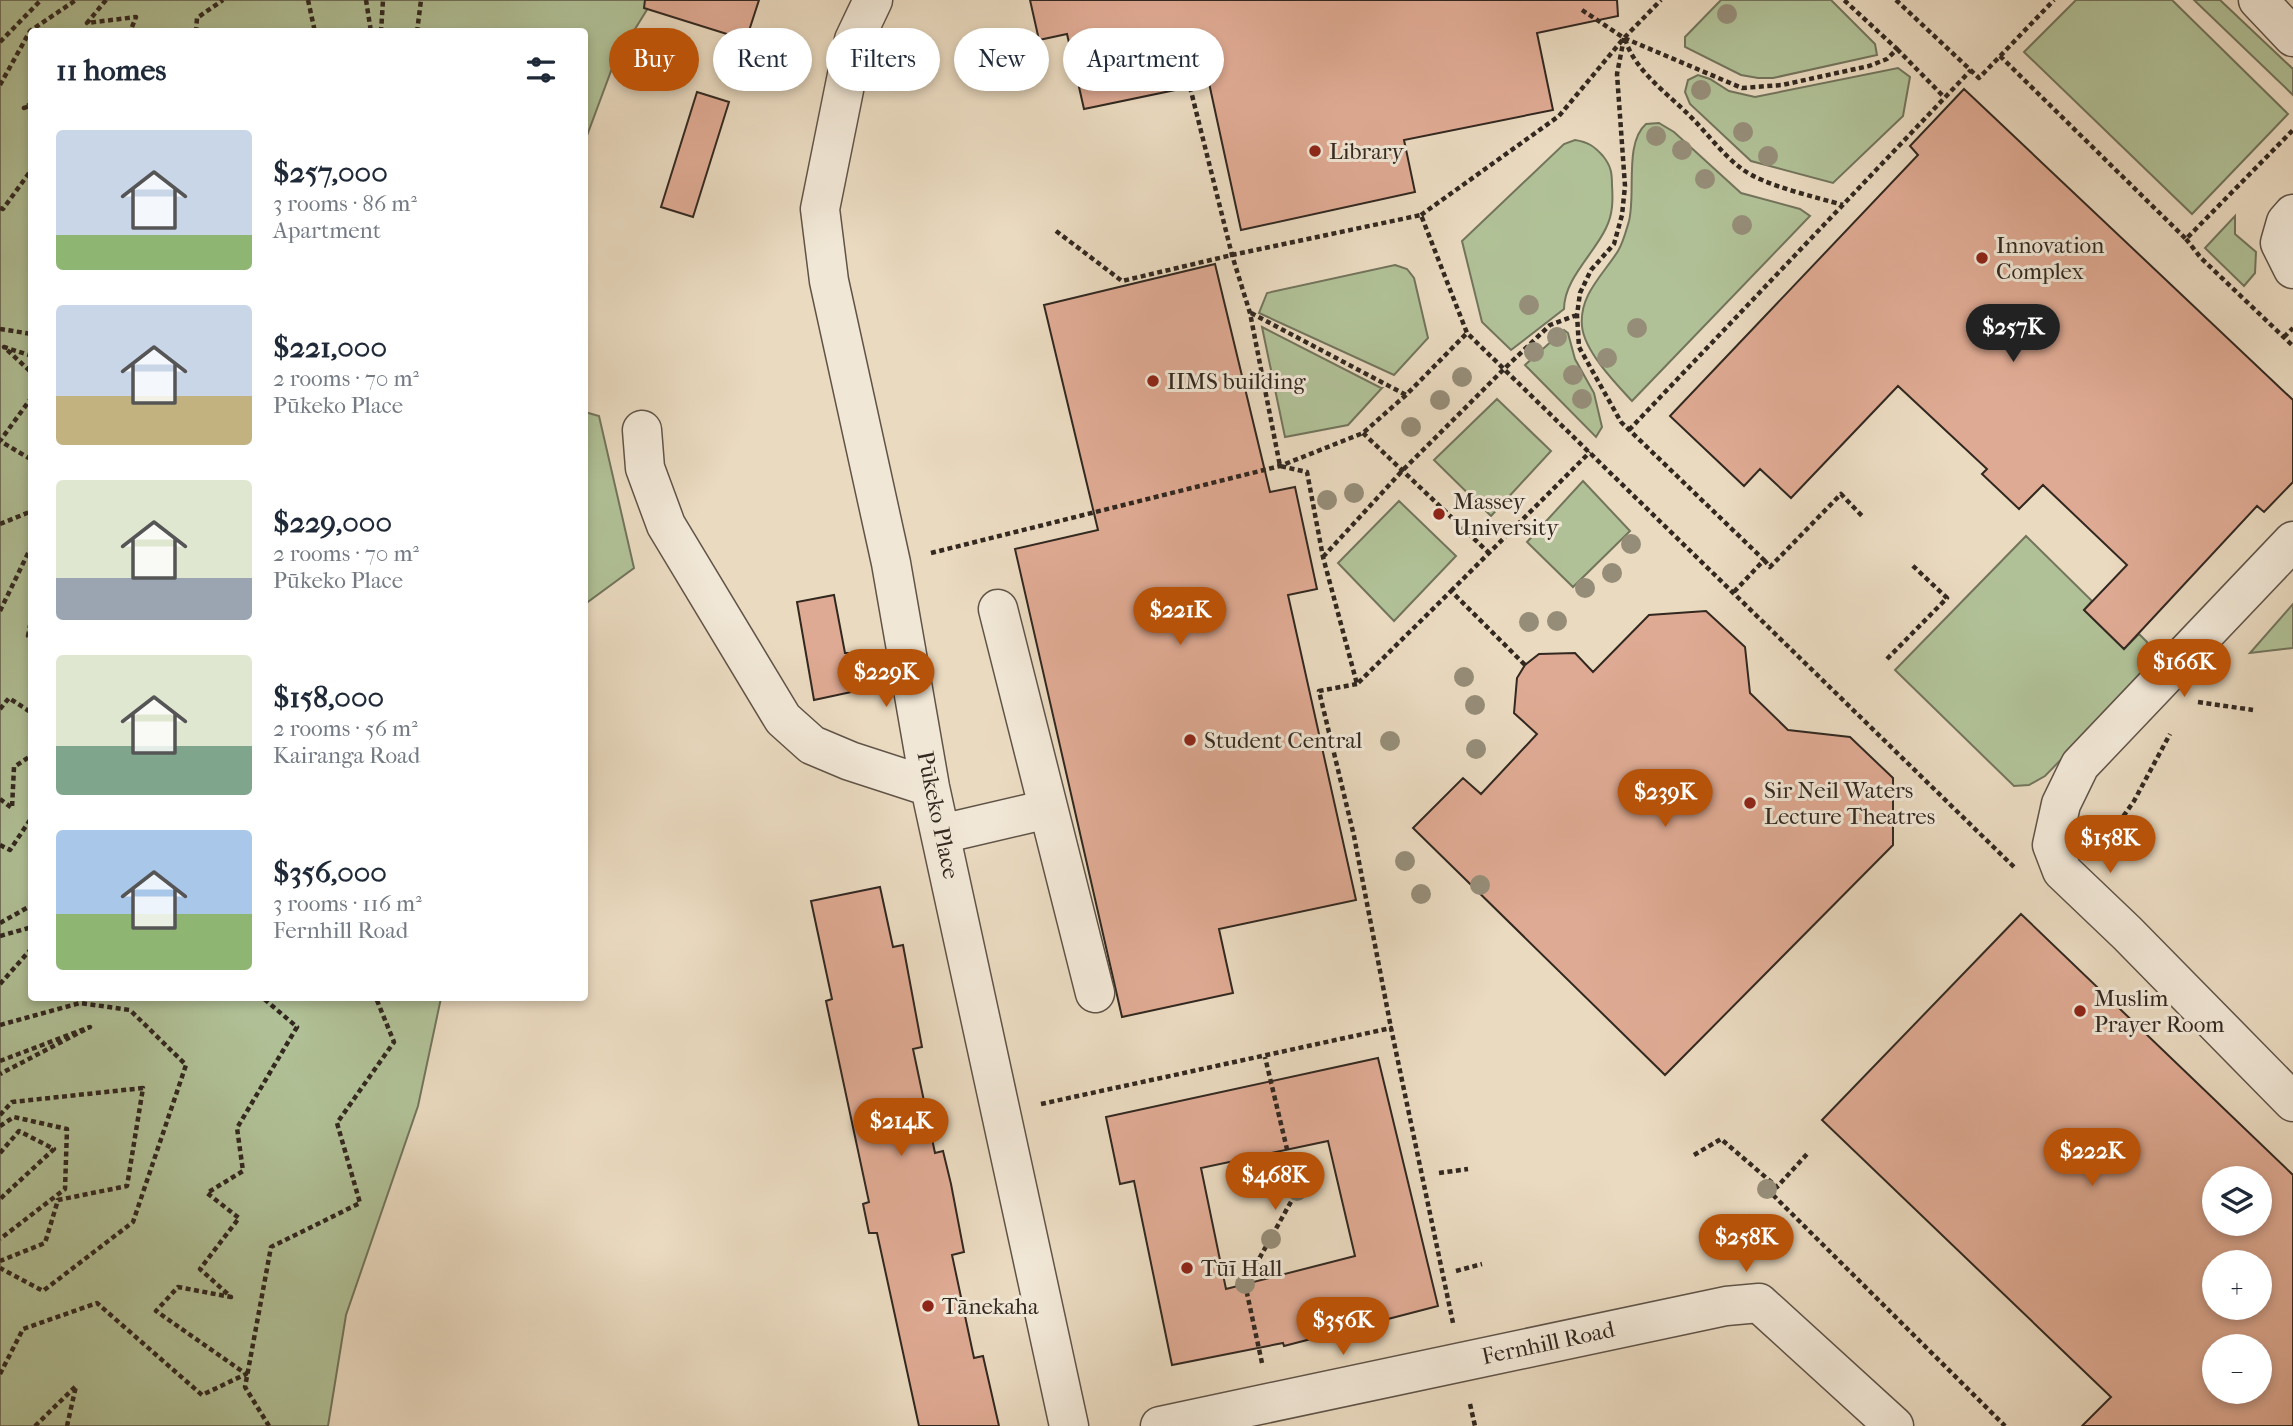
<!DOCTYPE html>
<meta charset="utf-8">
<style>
body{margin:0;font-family:"IM FELL French Canon",serif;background:#f6f6f7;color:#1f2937;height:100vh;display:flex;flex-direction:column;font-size:26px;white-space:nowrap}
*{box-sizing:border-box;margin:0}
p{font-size:23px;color:#747a83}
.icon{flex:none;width:38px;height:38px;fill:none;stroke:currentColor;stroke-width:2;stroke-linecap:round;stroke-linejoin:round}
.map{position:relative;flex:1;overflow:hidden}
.drawer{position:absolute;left:28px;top:28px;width:560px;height:973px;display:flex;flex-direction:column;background:#fff;border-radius:7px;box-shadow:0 4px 10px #0003}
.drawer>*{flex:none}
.top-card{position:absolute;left:609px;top:28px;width:665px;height:63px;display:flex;gap:14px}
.fabs{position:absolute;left:2202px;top:1166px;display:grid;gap:14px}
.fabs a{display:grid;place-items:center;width:70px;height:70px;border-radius:50%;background:#fff;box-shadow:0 4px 10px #0003;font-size:35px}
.price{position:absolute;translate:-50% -60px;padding:0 16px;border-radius:24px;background:#b45309;color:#fff;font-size:23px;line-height:46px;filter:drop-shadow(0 2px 4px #0008)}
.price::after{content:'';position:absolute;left:50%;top:42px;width:21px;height:16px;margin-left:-10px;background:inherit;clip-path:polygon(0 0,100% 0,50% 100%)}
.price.current{background:#222;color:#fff}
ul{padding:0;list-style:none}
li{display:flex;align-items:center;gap:21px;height:175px;padding:0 28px}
li span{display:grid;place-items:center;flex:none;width:196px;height:140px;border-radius:7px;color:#555}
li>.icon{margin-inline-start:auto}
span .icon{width:84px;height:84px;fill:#fffc;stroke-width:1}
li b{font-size:30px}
h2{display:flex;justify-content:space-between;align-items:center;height:84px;padding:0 28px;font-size:30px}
.pill{padding:0 24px;border-radius:32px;background:#fff;box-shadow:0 4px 10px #0003;font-size:24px;line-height:63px}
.pill.current{background:#b45309;color:#fff}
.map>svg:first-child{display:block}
.green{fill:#b1c197;stroke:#72745c;stroke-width:2}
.building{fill:#dfaa93;stroke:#322820;stroke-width:2;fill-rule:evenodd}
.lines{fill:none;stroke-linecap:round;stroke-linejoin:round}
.minor-casing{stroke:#605448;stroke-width:41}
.path{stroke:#322820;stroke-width:4.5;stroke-dasharray:5 3.5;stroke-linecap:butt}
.minor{stroke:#f1e7d6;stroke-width:38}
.tree{fill:#968d78}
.poi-dot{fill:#8f2418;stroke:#f1e7d6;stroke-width:2.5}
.labels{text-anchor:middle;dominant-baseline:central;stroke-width:6;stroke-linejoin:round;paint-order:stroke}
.poi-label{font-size:23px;fill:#322820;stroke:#f1e7d6;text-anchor:start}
.street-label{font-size:23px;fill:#322820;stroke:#f1e7d6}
</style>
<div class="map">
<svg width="2293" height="1426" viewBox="0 0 2293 1426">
<rect width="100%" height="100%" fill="#eadac0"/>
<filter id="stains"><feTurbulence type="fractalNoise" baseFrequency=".00286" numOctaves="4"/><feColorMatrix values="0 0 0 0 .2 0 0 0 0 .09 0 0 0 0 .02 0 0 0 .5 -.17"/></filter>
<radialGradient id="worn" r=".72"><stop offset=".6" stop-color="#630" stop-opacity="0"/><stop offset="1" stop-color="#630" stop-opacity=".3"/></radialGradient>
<path class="green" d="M0,0H653L614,63L585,141L584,32H32V998H441L418,1106L346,1315L328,1426H0Z
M1721,0H1831L1875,44L1877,55L1773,78H1758L1741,75L1685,47V37Z
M2076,0H2172L2288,114L2192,214L2024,52Z
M2194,0H2220L2293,69V95Z
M1898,68L1910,77L1903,116L1833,183L1751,161L1690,104L1685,92L1688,80L1698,75L1710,79L1729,91L1755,97Z
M1659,123L1674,132L1741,193L1800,209L1810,216L1632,401C1616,384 1584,351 1582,326C1579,295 1603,275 1618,251C1623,243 1626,231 1629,221C1636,193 1624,143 1646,124Z
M1575,140C1588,142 1594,146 1603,156C1611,166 1612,173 1612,185C1613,200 1613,214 1606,228C1594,254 1564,279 1564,309L1511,350L1482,322L1462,241L1564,144Z
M2235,216V234L2256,252L2255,273L2244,286L2205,248Z
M1395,265L1407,269L1414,278L1428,338L1394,375L1259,313L1267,293Z
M1262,327L1381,388H1382L1348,425L1285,437Z
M1564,330L1568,333L1575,359L1594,393L1602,427L1596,437L1525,365Z
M1497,399L1551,451L1491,516L1434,460Z
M585,412L599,416L634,568L585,604Z
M1583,481L1630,531L1573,587L1527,542Z
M1399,501L1456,556L1394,621L1338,563Z
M2026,536L2092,601L2084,610L2124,649L2139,634L2147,642L2146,672L2045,776L2029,785L2014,786L1895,670Z
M2293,604V648L2250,653Z"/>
<path class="building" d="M645,0H759L746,40L644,8Z
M1030,0H1617L1618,16L1537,33L1553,110L1404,140L1415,192L1241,230L1209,83L1084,109L1067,34L1039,40Z
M1964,89L2293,400V482L2264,512L2257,506L2124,649L2084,610L2127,565L2043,485L2019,509L1982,474L1987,469L1898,386L1791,498L1760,469L1744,486L1670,416L1918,155L1910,146Z
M697,92L729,102L693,217L661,207Z
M1215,264L1270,492L1295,487L1317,589L1288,595L1356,900L1219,929L1233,993L1122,1017L1015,549L1098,530L1044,305Z
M834,595L845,653H849L856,691L814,700L797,602Z
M1706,611L1745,647L1750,693L1788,730L1850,737L1893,778V845L1665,1075L1413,828L1463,778L1481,794L1537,734L1514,713L1517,678L1525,665L1539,654L1575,653L1593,672L1649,615Z
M880,887L893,947L903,945L922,1047L913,1049L935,1153L943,1151L951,1184L964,1252L952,1255L974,1358L983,1356L999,1426H919L877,1233H869L863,1204L869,1202L826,1001L832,999L811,901Z
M2021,914L2293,1175V1426H2082L2111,1397L1822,1120ZM2214,1178H2259V1223H2214ZM2214,1262H2259V1307H2214ZM2214,1346H2259V1391H2214Z
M1378,1058L1438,1306L1284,1346L1283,1343L1172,1365L1134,1181L1120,1184L1106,1117ZM1328,1141L1355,1256L1226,1289L1201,1168Z"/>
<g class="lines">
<g class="minor-casing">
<path id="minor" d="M873,0L854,40L820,209L829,281L891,563L930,787L1069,1426
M2258,0L2293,37
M2293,214L2286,222L2280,243L2293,269
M642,430L645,468L666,525L783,719L812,745L850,761L930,787
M2293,541L2080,765L2061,804L2052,845L2062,871L2127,933L2293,1102
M998,609L1095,993
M941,834L1048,809
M1160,1426L1726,1306L1759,1303L1894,1426"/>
</g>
<path class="path" d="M106,0L87,23L136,17L130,32
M308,0L315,32
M366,0L371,32
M1896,0L1979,78L2054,0
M1582,10L1624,38L1742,88L1782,85L1869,66L1887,59L1897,49L1844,0
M196,32L197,18L223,0
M381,32L383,0
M417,32L421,0
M1624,38L1617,74L1625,186L1622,215L1614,244L1591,270L1580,293L1577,315L1579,347L1621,422L1764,560L1732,594
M1625,39C1635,71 1667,93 1690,116C1707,133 1723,155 1742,169C1765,186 1816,197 1843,205
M0,42L41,0
M1897,49L1944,97
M2000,56L2186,239L2293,130
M0,85L30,31L76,0
M1190,87L1232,255L1250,313L1280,466L1307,472L1323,557L1357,684L1451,591L1525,665
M32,103L24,108L32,105
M0,208L3,209L32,169
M1421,215L1559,116L1624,38L1661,0
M1056,231L1122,281L1232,255L1421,215L1467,333L2014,867
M2186,239L2201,258L2293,346
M1251,313L1406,395
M0,329L32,334
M2284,337L2293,328
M32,356L4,347L32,373
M32,397L0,441L32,460
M1629,430L1971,70
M1363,433L1489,553
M0,524L32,511
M931,553L1280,466L1363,433L1406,395L1467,333
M1323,557L1402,471L1505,368L1550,325L1577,315
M1764,560L1770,567L1841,494L1862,516
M1451,591L1590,452
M0,611L32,545
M32,615L28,636L32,640
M1887,659L1947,598L1911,564
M1357,684L1319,691L1354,836L1391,1028
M2198,702L2253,710
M0,709L9,698L32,713
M0,799L12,808L14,767L32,755
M2104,844L2134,801L2170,734
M0,845L10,850L32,817
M0,923L32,905
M0,936L32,927
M0,984L32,948
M0,1025L80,1003L130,1010L186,1065L133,1222L43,1291L0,1268
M0,1061L90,1027L0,1074
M1041,1104L1391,1028L1453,1323
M0,1115L12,1102L143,1088L127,1186L58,1200L45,1243L0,1261
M0,1126L14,1117L67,1129L65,1189L0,1239
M0,1153L19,1131L54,1149L0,1199
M1694,1155L1721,1139L1777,1187L1807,1154
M1439,1173L1468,1169
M1767,1189L2005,1426
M1456,1271L1482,1264
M1262,1363L1245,1284L1297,1191L1265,1057
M0,1374L23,1329L97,1303L202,1395L246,1374L156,1311L178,1287L231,1297L200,1269L239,1218L207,1193L243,1171L237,1128L297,1027L263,998
M1470,1404L1475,1426
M35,1426L76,1386L67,1426
M269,1426L245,1387L271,1247L360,1203L337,1123L394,1042L376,998"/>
<use href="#minor" class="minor"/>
</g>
<g class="tree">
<circle cx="1727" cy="14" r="10"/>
<circle cx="1701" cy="90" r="10"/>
<circle cx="1743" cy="132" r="10"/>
<circle cx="1656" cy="136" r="10"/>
<circle cx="1682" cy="150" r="10"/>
<circle cx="1768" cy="156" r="10"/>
<circle cx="1705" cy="179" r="10"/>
<circle cx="1742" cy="225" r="10"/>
<circle cx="1529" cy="305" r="10"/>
<circle cx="1637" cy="328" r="10"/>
<circle cx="1557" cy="337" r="10"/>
<circle cx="1534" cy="352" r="10"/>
<circle cx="1607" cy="358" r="10"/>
<circle cx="1573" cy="375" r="10"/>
<circle cx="1462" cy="377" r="10"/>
<circle cx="1582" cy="399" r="10"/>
<circle cx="1440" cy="400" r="10"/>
<circle cx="1411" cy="427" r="10"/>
<circle cx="1354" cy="493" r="10"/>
<circle cx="1327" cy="500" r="10"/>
<circle cx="1631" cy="544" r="10"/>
<circle cx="1612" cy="573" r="10"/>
<circle cx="1585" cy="588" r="10"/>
<circle cx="1557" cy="621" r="10"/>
<circle cx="1529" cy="622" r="10"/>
<circle cx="1464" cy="677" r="10"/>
<circle cx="1475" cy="705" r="10"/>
<circle cx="1390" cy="741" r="10"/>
<circle cx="1476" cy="749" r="10"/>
<circle cx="1405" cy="861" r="10"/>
<circle cx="1480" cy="885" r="10"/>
<circle cx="1421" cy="894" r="10"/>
<circle cx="1767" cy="1189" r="10"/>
<circle cx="1297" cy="1191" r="10"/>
<circle cx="1271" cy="1239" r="10"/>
<circle cx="1245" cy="1284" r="10"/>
</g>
<g class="poi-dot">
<circle cx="1315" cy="151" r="7"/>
<circle cx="1982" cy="258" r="7"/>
<circle cx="1153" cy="381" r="7"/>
<circle cx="1439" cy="514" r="7"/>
<circle cx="1190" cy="740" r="7"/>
<circle cx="1750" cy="803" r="7"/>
<circle cx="2080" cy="1011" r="7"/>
<circle cx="1187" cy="1268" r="7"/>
<circle cx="928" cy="1306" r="7"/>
</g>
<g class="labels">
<g class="poi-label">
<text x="1329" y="151">Library</text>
<text x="1996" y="245">Innovation<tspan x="1996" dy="26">Complex</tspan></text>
<text x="1167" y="381">IIMS building</text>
<text x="1453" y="501">Massey<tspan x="1453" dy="26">University</tspan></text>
<text x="1204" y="740">Student Central</text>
<text x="1764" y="790">Sir Neil Waters<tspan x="1764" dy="26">Lecture Theatres</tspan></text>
<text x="2094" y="998">Muslim<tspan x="2094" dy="26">Prayer Room</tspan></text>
<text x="1201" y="1268">Tūī Hall</text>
<text x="942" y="1306">Tānekaha</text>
</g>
<g class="street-label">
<text transform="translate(938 815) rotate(78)">Pūkeko Place</text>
<text transform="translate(1548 1343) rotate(-12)">Fernhill Road</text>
</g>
</g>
<rect width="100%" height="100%" filter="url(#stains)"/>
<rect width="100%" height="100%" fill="url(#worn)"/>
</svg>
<div class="fabs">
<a><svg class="icon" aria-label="layers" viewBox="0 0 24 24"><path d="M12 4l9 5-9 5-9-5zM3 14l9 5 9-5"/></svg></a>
<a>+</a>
<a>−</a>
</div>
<b class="price current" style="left:2013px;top:364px">$257K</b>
<b class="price" style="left:1180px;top:647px">$221K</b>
<b class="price" style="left:2184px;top:699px">$166K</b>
<b class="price" style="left:886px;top:709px">$229K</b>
<b class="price" style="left:1665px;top:829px">$239K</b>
<b class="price" style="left:2110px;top:875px">$158K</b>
<b class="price" style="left:901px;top:1158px">$214K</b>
<b class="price" style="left:2092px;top:1188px">$222K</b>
<b class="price" style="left:1275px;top:1212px">$468K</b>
<b class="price" style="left:1746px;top:1274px">$258K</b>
<b class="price" style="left:1343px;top:1357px">$356K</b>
<div class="top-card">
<a class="pill current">Buy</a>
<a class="pill">Rent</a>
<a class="pill">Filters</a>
<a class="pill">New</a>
<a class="pill">Apartment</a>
</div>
<section class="drawer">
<h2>11 homes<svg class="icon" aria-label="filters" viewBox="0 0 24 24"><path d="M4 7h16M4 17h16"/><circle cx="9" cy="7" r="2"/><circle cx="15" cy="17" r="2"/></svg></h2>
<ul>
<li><span style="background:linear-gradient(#c9d6e8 75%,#8fb573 0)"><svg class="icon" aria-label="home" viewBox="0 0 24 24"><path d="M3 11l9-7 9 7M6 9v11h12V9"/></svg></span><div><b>$257,000</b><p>3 rooms · 86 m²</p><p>Apartment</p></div></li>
<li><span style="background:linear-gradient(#c9d6e8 65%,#c2b280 0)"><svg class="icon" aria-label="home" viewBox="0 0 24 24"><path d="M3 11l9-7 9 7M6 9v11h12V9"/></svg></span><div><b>$221,000</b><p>2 rooms · 70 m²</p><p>Pūkeko Place</p></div></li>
<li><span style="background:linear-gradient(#dfe7d0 70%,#9aa5b1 0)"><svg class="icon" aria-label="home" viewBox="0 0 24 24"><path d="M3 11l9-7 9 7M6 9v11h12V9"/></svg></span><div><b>$229,000</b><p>2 rooms · 70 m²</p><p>Pūkeko Place</p></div></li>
<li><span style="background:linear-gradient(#dfe7d0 65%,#7fa58c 0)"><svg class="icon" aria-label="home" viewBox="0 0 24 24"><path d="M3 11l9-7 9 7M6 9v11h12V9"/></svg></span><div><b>$158,000</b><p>2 rooms · 56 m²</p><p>Kairanga Road</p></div></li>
<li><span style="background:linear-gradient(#a9c7e8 60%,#8fb573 0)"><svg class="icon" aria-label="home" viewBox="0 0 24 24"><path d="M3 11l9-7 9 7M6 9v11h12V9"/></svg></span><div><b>$356,000</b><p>3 rooms · 116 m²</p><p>Fernhill Road</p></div></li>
</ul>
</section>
</div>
